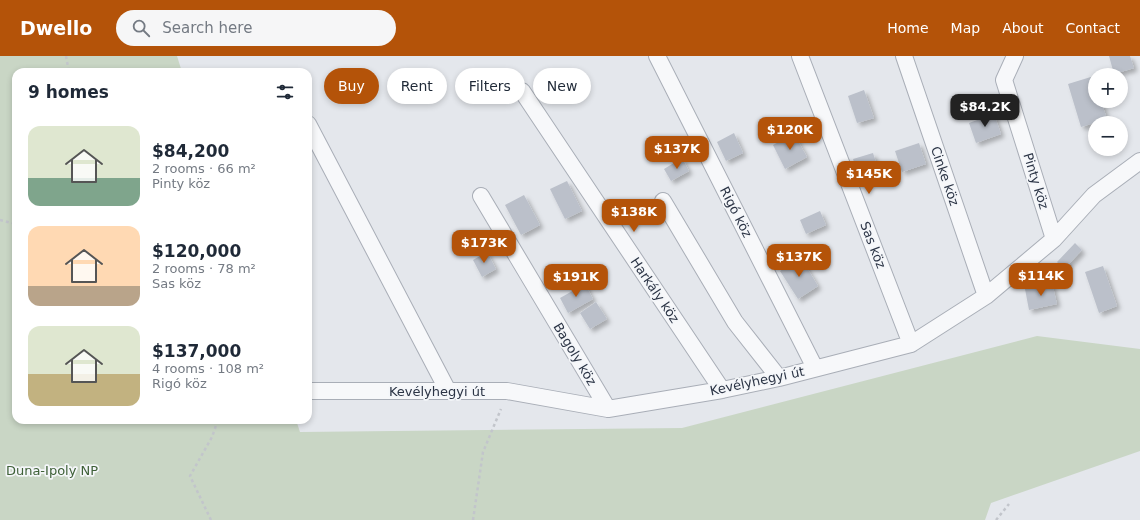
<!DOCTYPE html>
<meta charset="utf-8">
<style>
body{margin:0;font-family:"DejaVu Sans",sans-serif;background:#f6f6f7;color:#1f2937;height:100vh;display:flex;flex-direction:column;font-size:15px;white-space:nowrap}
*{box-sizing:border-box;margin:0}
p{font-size:13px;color:#747a83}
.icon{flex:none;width:22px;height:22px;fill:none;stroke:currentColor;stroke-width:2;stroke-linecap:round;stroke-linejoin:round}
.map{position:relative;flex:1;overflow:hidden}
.drawer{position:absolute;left:12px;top:12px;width:300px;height:356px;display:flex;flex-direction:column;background:#fff;border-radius:12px;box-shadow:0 2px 6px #0003}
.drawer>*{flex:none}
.banner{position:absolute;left:324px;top:12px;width:380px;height:36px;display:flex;gap:8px}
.fabs{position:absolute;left:1088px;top:12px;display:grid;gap:8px}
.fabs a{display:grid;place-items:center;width:40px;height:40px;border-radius:50%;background:#fff;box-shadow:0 2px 6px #0003;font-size:20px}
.price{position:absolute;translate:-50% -34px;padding:0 9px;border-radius:8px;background:#b45309;color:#fff;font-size:13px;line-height:26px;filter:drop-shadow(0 1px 2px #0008)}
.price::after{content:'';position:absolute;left:50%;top:24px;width:12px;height:9px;margin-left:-6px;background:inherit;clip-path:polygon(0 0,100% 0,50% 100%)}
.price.active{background:#222;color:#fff}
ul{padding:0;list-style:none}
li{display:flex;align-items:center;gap:12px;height:100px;padding:0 16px}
li span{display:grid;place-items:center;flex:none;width:112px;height:80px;border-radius:12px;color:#555}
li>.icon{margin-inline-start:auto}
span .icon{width:48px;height:48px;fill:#fffc;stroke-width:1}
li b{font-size:17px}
h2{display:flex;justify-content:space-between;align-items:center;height:48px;padding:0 16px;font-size:17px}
.chip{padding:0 14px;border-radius:18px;background:#fff;box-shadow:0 2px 6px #0003;font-size:14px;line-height:36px}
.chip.active{background:#b45309;color:#fff}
header{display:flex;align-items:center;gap:24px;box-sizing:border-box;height:56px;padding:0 20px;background:#b45309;color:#fff}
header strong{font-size:19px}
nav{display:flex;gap:22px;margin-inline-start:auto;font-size:14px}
.search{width:280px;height:36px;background:#f6f6f7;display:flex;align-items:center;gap:10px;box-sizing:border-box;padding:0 14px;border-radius:22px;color:#747a83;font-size:15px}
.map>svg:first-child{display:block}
.green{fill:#c9d6c5}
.building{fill:#bbc0ca;filter:url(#shadow)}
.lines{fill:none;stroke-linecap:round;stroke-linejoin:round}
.street-casing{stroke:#a9aeb7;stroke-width:18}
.path{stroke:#c2c5cb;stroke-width:2.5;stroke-dasharray:3 3;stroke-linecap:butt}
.street{stroke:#f7f8fa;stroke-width:16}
.labels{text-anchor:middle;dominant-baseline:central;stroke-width:3.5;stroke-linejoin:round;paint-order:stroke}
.street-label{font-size:13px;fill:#2b3445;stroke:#f4f6f9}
.park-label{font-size:13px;fill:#3f6138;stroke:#f4f6f9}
</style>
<header>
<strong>Dwello</strong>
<div class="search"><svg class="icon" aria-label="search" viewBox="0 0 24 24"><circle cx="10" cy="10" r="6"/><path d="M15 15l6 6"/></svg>Search here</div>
<nav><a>Home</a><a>Map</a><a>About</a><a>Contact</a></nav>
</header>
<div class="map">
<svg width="1140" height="464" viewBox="0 0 1140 464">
<defs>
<filter id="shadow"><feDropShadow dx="3.5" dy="3.5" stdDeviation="2" flood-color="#0004"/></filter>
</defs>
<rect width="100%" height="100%" fill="#e4e7ec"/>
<path class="green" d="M0,0H177L182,16H16V364H296L300,376L682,372L1037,280L1140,293V395L991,447L985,464H0Z"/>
<path class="building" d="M1109,0H1130L1134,12L1114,18Z
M1094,20L1095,45H1101L1107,63L1081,71L1068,28Z
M864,34L874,62L857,67L848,40Z
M994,58L1001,78L976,87L969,67Z
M734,77L743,97L726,105L717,86Z
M794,78L807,101L785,113L773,89Z
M919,87L926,108L902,116L895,95Z
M873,97L879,116L859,122L853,103Z
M682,102L689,115L671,125L664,113Z
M567,125L582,155L565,163L550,133Z
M524,139L540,169L521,179L505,149Z
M820,155L826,169L806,178L800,164Z
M1075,187L1082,194L1064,213L1057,206Z
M487,196L496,213L482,221L473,204Z
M801,202L818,230L798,243L780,215Z
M1103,210L1117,250L1099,257L1085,216Z
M1052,227L1057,248L1029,254L1025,233Z
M585,228L593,243L568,257L560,242Z
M596,246L607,263L590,273L580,257Z"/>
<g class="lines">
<g class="street-casing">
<path id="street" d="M657,0L815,312
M800,0L911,288
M904,0L986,240
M1015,0L1004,24L1054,183
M522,35L722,334
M308,68L448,335
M481,140L608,353
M663,145L735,266L779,322
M308,335H507L608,353L722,334L779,322L911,288L986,240L1054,183L1094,139L1140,105"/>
</g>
<path class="path" d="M66,0L69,16
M0,164L16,168
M211,464L190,420L212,381L218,364
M473,464L483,396L501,353
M996,464L1009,448"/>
<use href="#street" class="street"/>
</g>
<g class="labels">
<g class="street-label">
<text transform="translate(945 120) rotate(71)">Cinke köz</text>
<text transform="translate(1036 125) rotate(73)">Pinty köz</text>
<text transform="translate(736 156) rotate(63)">Rigó köz</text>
<text transform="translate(873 189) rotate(69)">Sas köz</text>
<text transform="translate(655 234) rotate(56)">Harkály köz</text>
<text transform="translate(575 298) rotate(59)">Bagoly köz</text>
<text transform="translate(757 325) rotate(-12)">Kevélyhegyi út</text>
<text x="437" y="335">Kevélyhegyi út</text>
</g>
<g class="park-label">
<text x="52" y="414">Duna-Ipoly NP</text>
</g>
</g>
</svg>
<div class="fabs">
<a>+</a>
<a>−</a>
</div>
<b class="price active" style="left:985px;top:72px">$84.2K</b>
<b class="price" style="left:790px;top:95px">$120K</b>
<b class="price" style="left:677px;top:114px">$137K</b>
<b class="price" style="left:869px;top:139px">$145K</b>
<b class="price" style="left:634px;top:177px">$138K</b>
<b class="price" style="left:484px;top:208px">$173K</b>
<b class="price" style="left:799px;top:222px">$137K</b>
<b class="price" style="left:1041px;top:241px">$114K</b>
<b class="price" style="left:576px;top:242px">$191K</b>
<div class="banner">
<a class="chip active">Buy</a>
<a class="chip">Rent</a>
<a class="chip">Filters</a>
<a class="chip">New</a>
</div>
<section class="drawer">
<h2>9 homes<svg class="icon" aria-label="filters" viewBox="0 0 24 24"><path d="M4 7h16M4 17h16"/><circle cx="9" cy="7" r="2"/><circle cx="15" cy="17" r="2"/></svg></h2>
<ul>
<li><span style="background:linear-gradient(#dfe7d0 65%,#7fa58c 0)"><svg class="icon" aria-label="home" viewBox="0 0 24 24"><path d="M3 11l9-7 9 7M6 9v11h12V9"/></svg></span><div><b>$84,200</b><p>2 rooms · 66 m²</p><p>Pinty köz</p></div></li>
<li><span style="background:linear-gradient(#ffd9b3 75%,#b9a48a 0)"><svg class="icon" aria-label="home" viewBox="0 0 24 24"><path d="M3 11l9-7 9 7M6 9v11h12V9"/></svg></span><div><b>$120,000</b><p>2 rooms · 78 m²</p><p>Sas köz</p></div></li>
<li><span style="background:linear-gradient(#dfe7d0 60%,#c2b280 0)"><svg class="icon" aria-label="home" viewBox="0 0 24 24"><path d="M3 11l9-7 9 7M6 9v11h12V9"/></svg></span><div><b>$137,000</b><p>4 rooms · 108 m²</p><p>Rigó köz</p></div></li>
</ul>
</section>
</div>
